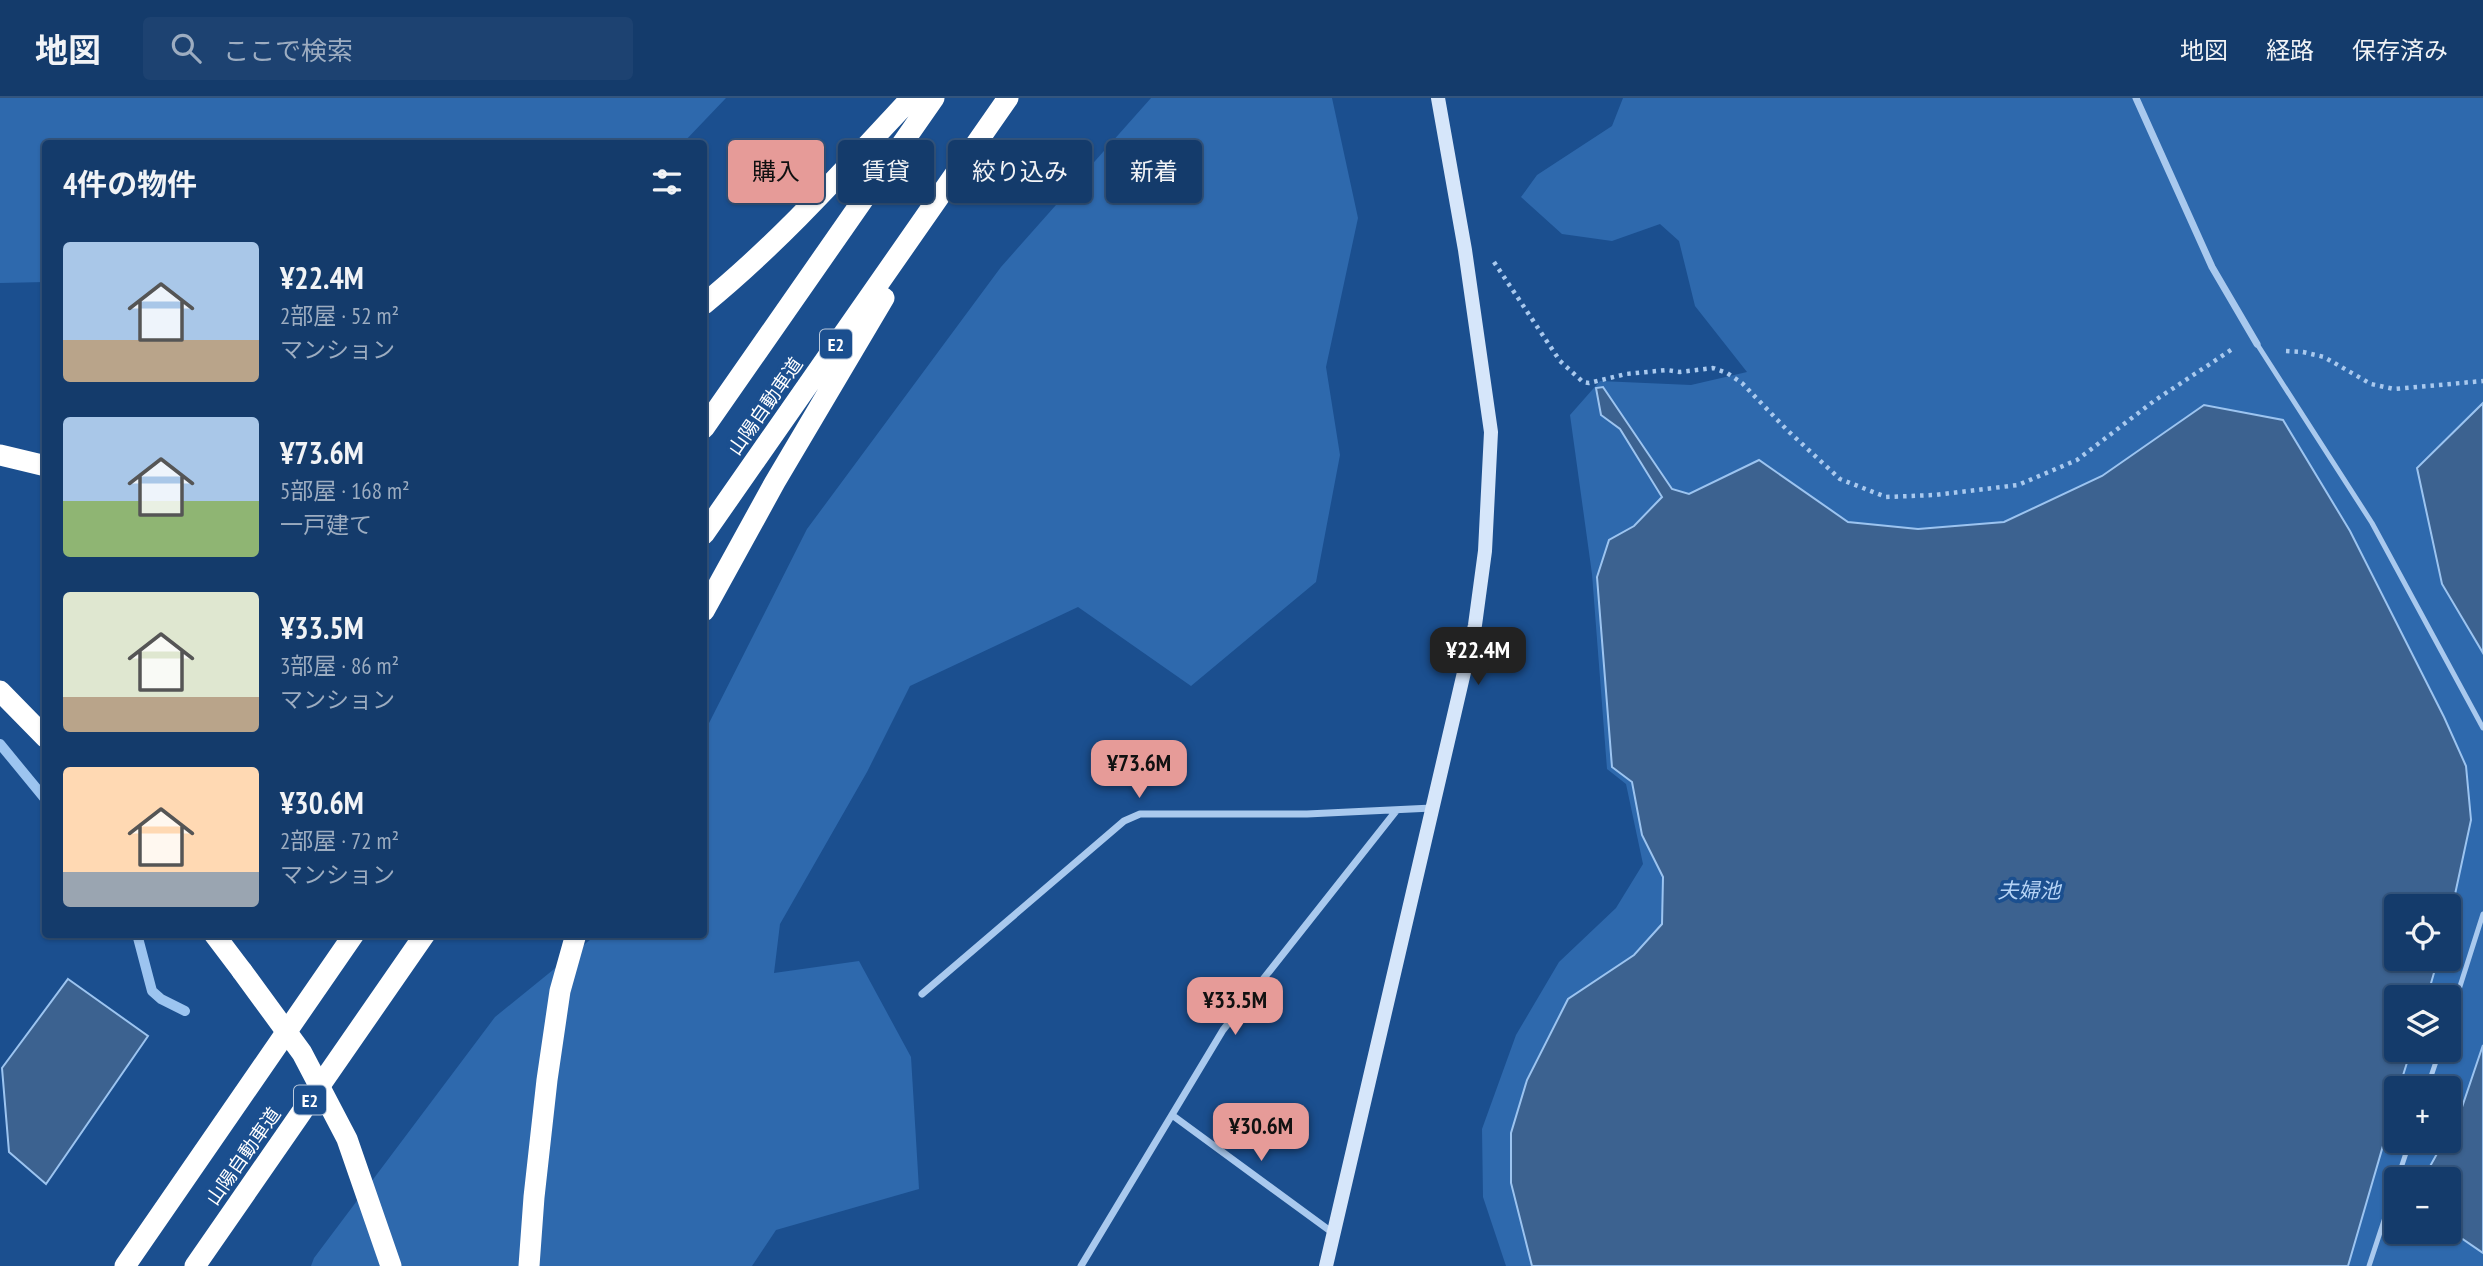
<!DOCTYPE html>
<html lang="ja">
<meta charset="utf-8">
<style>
body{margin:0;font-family:"PT Sans Narrow","Noto Sans JP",sans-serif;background:#1d4271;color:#f1f3f6;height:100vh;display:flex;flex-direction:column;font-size:26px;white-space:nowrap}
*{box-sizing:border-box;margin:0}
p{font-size:23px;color:#9dadc1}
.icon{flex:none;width:38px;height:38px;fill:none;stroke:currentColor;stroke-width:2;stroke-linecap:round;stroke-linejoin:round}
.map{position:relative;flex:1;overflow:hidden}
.drawer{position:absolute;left:42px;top:42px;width:665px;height:798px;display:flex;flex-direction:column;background:#143b6b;border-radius:7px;box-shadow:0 2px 5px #0004,0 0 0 2px #33557e}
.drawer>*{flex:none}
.guide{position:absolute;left:728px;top:42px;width:665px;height:63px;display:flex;gap:14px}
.fabs{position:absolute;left:2384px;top:796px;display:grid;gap:14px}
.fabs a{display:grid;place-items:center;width:77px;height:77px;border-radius:7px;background:#143b6b;box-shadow:0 2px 5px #0004,0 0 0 2px #33557e;font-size:35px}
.price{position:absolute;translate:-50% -60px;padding:0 16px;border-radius:14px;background:#e69b98;color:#111;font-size:23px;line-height:46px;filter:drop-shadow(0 2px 4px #0008)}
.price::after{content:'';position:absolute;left:50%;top:42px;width:21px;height:16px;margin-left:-10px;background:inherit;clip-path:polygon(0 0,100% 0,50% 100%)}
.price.active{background:#222;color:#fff}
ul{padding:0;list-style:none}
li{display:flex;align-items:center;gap:21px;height:175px;padding:0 21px}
li span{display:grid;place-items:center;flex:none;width:196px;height:140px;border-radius:7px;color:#555}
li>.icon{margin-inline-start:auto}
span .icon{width:84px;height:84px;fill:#fffc;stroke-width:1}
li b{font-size:30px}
h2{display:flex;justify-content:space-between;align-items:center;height:84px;padding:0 21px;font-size:30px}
.tag{padding:0 24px;border-radius:7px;background:#143b6b;box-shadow:0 2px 5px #0004,0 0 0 2px #33557e;font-size:24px;line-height:63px}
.tag.active{background:#e69b98;color:#111}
header{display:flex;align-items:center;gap:42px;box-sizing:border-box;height:98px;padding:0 35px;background:#143b6b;border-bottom:2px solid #33557e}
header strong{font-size:33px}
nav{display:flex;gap:38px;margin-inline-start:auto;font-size:24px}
.search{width:490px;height:63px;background:#1d4271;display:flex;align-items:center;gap:18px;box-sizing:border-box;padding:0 24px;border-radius:7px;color:#9dadc1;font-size:26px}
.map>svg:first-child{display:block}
.green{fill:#2e69ad;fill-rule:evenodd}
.water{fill:#3c6290;stroke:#9cc4f0;stroke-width:2}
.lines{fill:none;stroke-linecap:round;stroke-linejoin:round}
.stream{stroke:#9cc4f0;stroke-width:10}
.path{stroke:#a9c9ee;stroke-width:4.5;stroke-dasharray:3.5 5;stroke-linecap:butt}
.lane{stroke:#a9c9ee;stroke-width:5}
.street{stroke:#a9c9ee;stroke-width:7}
.secondary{stroke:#d6e6fa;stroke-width:14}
.highway{stroke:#fff;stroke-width:21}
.highway-bridge{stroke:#fff;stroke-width:21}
.labels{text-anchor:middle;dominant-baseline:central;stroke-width:7;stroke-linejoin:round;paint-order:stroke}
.shield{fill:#1b4f8f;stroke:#bbcadd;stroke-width:2}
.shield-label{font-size:18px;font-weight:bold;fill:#fff}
.street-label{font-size:19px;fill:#fff;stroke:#1b4f8f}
.water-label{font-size:21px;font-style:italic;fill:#b5d3f5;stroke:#1b4f8f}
</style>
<header>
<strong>地図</strong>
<div class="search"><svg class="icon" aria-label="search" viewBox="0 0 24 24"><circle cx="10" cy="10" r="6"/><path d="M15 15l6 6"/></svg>ここで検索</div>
<nav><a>地図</a><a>経路</a><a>保存済み</a></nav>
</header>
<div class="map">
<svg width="2483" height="1168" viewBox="0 0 2483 1168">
<rect width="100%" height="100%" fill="#1b4f8f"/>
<path class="green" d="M0,0H726L683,45L46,46L45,184L0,185Z
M1151,0H1332L1358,120L1326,269L1340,357L1316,484L1191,588L1078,509L910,588L867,674L780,826L774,875L859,863L911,959L919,1091L776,1132L752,1168H311L314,1160L495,919L596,837L704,836V635L807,431L1001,169Z
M1623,0H2483V1168H1506L1483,1099L1482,1031L1516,937L1559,864L1616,810L1643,766L1626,686L1607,671L1592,476L1570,317L1600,283L1691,287L1747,274L1695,208L1679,143L1660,126L1612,143L1562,136L1521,99L1537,77L1612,28ZM2396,808H2448V861H2396ZM2396,900H2448V952H2396ZM2396,990H2448V1043H2396ZM2396,1082H2448V1134H2396Z"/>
<path class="water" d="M1603,289L1672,391L1689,396L1759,362L1848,424L1918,431L2004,424L2102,378L2204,307L2283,322L2350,433L2444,619L2466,668L2471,722L2448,829V808H2396V861H2438L2427,899L2396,900V952H2411L2399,990H2396V1003L2348,1168H1532L1511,1085V1035L1527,982L1568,901L1634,857L1662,826L1663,779L1642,737L1632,684L1612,669L1597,479L1609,442L1634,428L1662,399L1620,331L1601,317L1596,290Z
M2483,305V555L2442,486L2417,370Z
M68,881L148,938L46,1086L9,1054L2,970Z
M2483,947V1155L2448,1131V1082L2423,1081L2444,1043H2448V1036L2461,1012Z"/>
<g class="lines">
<path class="stream" d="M0,646L46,702
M137,836L152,893L161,901L185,913"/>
<path class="path" d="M1494,164L1560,263L1583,284L1589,285L1626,276L1667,272L1680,274L1713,270L1727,275L1742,285L1787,332L1840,381L1886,399L1935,397L2018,387L2077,362L2154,303L2234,250
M2286,253L2303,254L2324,259L2371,286L2394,291L2483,283"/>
<path class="lane" d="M2257,246L2372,425L2483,630
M2448,926L2483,816
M2427,990L2440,952
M2397,1082L2410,1043
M2369,1168L2396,1086"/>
<path class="street" d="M2136,0L2212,169L2257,246
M922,896L1124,723L1140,716H1307L1432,710
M1172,1017L1333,1135
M1081,1168L1223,932L1396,713"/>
<path class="secondary" d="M1326,1168L1475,527L1485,453L1491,334L1465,152L1438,0"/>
<path class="highway" d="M704,206C780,144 844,72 911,0
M704,330L934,0
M0,357L46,368
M704,436L1008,0
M704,513L775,384L884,200
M0,593L46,640
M214,836L242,873
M125,1168L354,836
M195,1168L425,836
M529,1168L534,1099L547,982L560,893L576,836"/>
<path class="highway-bridge" d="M242,873L302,955L347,1041L391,1168"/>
</g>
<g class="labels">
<g class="shield">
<rect x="820" y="231.5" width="32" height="29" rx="5"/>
<rect x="294" y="987.5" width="32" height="29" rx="5"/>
</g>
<g class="shield-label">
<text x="836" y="246">E2</text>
<text x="310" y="1002">E2</text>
</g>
<g class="street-label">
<text transform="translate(765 308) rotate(-55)">山陽自動車道</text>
<text transform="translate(243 1058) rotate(-55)">山陽自動車道</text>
</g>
<g class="water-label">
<text x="2029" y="792">夫婦池</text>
</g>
</g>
</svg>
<div class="fabs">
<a><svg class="icon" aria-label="locate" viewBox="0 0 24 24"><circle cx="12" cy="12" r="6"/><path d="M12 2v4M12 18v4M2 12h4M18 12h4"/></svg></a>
<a><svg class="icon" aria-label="layers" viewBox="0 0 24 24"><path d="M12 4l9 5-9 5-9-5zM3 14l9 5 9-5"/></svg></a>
<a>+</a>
<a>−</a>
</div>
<b class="price active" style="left:1478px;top:589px">¥22.4M</b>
<b class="price" style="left:1139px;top:702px">¥73.6M</b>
<b class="price" style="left:1235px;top:939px">¥33.5M</b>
<b class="price" style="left:1261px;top:1065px">¥30.6M</b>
<div class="guide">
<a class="tag active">購入</a>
<a class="tag">賃貸</a>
<a class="tag">絞り込み</a>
<a class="tag">新着</a>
</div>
<section class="drawer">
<h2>4件の物件<svg class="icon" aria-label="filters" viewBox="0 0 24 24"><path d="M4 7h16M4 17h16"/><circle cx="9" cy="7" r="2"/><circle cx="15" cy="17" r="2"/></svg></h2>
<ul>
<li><span style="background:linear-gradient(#a9c7e8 70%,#b9a48a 0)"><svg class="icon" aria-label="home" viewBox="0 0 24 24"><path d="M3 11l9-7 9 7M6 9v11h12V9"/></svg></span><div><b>¥22.4M</b><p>2部屋 · 52 m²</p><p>マンション</p></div></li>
<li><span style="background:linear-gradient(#a9c7e8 60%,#8fb573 0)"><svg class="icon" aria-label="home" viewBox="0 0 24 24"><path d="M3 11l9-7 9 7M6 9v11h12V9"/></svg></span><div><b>¥73.6M</b><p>5部屋 · 168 m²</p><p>一戸建て</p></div></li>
<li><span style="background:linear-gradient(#dfe7d0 75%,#b9a48a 0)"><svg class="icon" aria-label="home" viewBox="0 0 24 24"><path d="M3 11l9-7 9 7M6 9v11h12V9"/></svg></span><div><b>¥33.5M</b><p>3部屋 · 86 m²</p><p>マンション</p></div></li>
<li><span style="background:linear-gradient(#ffd9b3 75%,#9aa5b1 0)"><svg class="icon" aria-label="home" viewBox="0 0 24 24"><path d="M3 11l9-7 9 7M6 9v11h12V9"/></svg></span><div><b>¥30.6M</b><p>2部屋 · 72 m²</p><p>マンション</p></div></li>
</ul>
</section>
</div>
